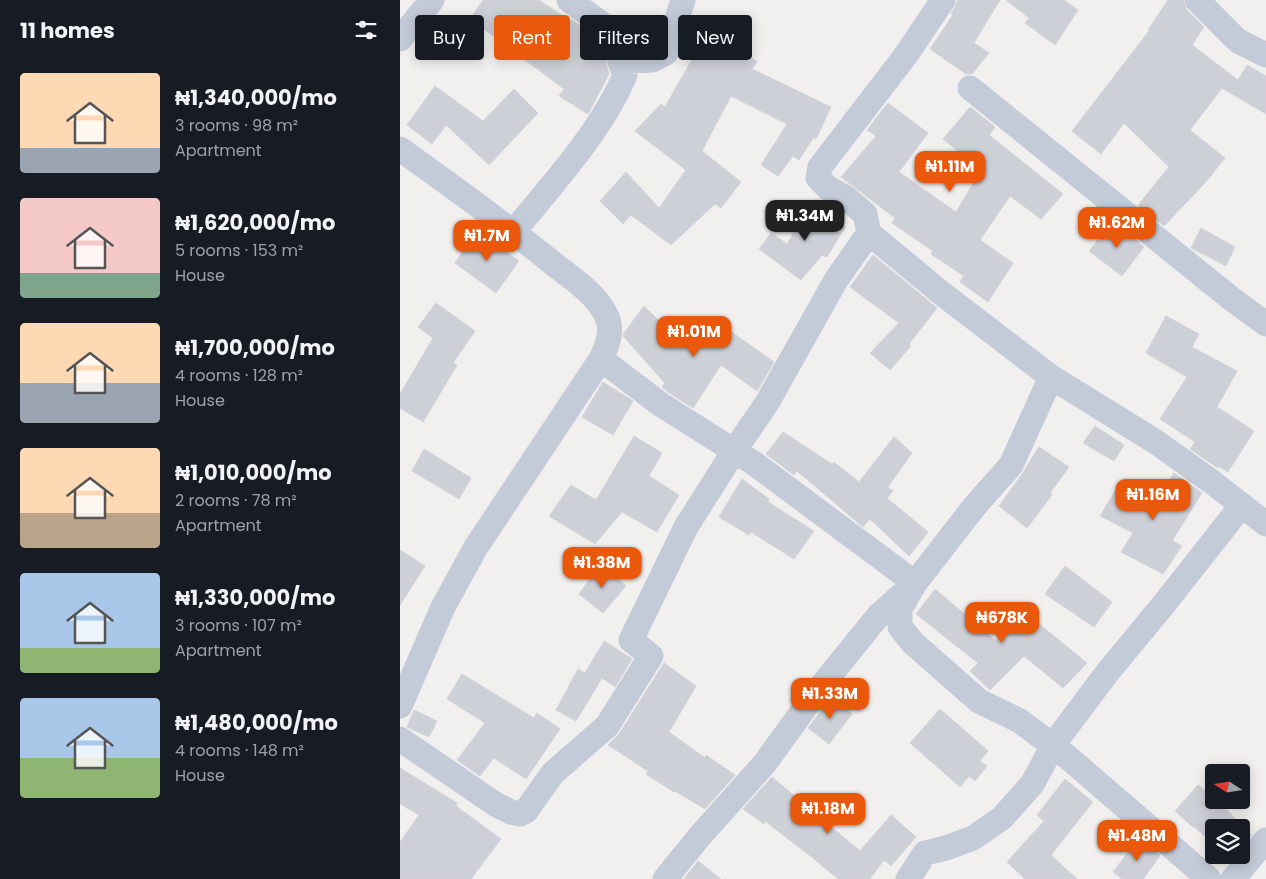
<!DOCTYPE html>
<meta charset="utf-8">
<style>
body{margin:0;font-family:Poppins,sans-serif;background:#242831;color:#f1f3f6;height:100vh;display:flex;flex-direction:column;font-size:19px;white-space:nowrap}
*{box-sizing:border-box;margin:0}
p{font-size:16px;color:#9ea1a6}
.icon{flex:none;width:28px;height:28px;fill:none;stroke:currentColor;stroke-width:2;stroke-linecap:round;stroke-linejoin:round}
.map{position:relative;flex:1;overflow:hidden}
.side{display:flex;flex-direction:column;background:#171b24;width:400px}
.side>*{flex:none}
.guide{position:absolute;left:15px;top:15px;width:475px;height:45px;display:flex;gap:10px}
.needle{width:32px;rotate:282deg}
.fabs{position:absolute;left:805px;top:764px;display:grid;gap:10px}
.fabs a{display:grid;place-items:center;width:45px;height:45px;border-radius:5px;background:#171b24;box-shadow:0 2px 12px #0003;font-size:25px}
.price{position:absolute;translate:-50% -42px;padding:0 11px;border-radius:10px;background:#ea580c;color:#fff;font-size:16px;line-height:32px;filter:drop-shadow(0 1px 2px #0008)}
.price::after{content:'';position:absolute;left:50%;top:30px;width:15px;height:11px;margin-left:-8px;background:inherit;clip-path:polygon(0 0,100% 0,50% 100%)}
.price.active{background:#222;color:#fff}
ul{padding:0;list-style:none}
li{display:flex;align-items:center;gap:15px;height:125px;padding:0 20px}
li span{display:grid;place-items:center;flex:none;width:140px;height:100px;border-radius:5px;color:#555}
li>.icon{margin-inline-start:auto}
span .icon{width:60px;height:60px;fill:#fffc;stroke-width:1}
li b{font-size:21px}
h2{display:flex;justify-content:space-between;align-items:center;height:60px;padding:0 20px;font-size:21px}
.tag{padding:0 18px;border-radius:5px;background:#171b24;box-shadow:0 2px 12px #0003;font-size:18px;line-height:45px}
.tag.active{background:#ea580c;color:#fff}
main{display:flex;flex:1;min-height:0}
.map>svg:first-child{display:block}
.building{fill:#ced0d7;stroke:#d3d3db}
.lines{fill:none;stroke-linecap:round;stroke-linejoin:round}
.street{stroke:#c4cbd8;stroke-width:25}
</style>
<main>
<section class="side">
<h2>11 homes<svg class="icon" aria-label="filters" viewBox="0 0 24 24"><path d="M4 7h16M4 17h16"/><circle cx="9" cy="7" r="2"/><circle cx="15" cy="17" r="2"/></svg></h2>
<ul>
<li><span style="background:linear-gradient(#ffd9b3 75%,#9aa5b1 0)"><svg class="icon" aria-label="home" viewBox="0 0 24 24"><path d="M3 11l9-7 9 7M6 9v11h12V9"/></svg></span><div><b>₦1,340,000/mo</b><p>3 rooms · 98 m²</p><p>Apartment</p></div></li>
<li><span style="background:linear-gradient(#f6c9c9 75%,#7fa58c 0)"><svg class="icon" aria-label="home" viewBox="0 0 24 24"><path d="M3 11l9-7 9 7M6 9v11h12V9"/></svg></span><div><b>₦1,620,000/mo</b><p>5 rooms · 153 m²</p><p>House</p></div></li>
<li><span style="background:linear-gradient(#ffd9b3 60%,#9aa5b1 0)"><svg class="icon" aria-label="home" viewBox="0 0 24 24"><path d="M3 11l9-7 9 7M6 9v11h12V9"/></svg></span><div><b>₦1,700,000/mo</b><p>4 rooms · 128 m²</p><p>House</p></div></li>
<li><span style="background:linear-gradient(#ffd9b3 65%,#b9a48a 0)"><svg class="icon" aria-label="home" viewBox="0 0 24 24"><path d="M3 11l9-7 9 7M6 9v11h12V9"/></svg></span><div><b>₦1,010,000/mo</b><p>2 rooms · 78 m²</p><p>Apartment</p></div></li>
<li><span style="background:linear-gradient(#a9c7e8 75%,#8fb573 0)"><svg class="icon" aria-label="home" viewBox="0 0 24 24"><path d="M3 11l9-7 9 7M6 9v11h12V9"/></svg></span><div><b>₦1,330,000/mo</b><p>3 rooms · 107 m²</p><p>Apartment</p></div></li>
<li><span style="background:linear-gradient(#a9c7e8 60%,#8fb573 0)"><svg class="icon" aria-label="home" viewBox="0 0 24 24"><path d="M3 11l9-7 9 7M6 9v11h12V9"/></svg></span><div><b>₦1,480,000/mo</b><p>4 rooms · 148 m²</p><p>House</p></div></li>
</ul>
</section>
<div class="map">
<svg width="866" height="879" viewBox="0 0 866 879">
<rect width="100%" height="100%" fill="#f2f0ef"/>
<path class="building" d="M83,0H139L170,21L171,19L195,37L191,43L207,53L206,63L209,74L188,114L159,96L164,89L70,19Z
M558,0H600L574,43L589,53L572,74H566L530,49L553,15L551,14Z
M606,0H664L678,10L655,45L625,23L629,18Z
M768,0H783L787,10L804,27L792,45L838,80L847,65L866,76V114L822,88L790,130L825,158L805,183L764,226L738,205L769,167L724,123L701,154L672,131L749,31L748,30Z
M304,20L357,62L352,69L431,107L416,139L413,138L399,160L393,156L378,176L361,165L387,124L331,96L302,151L341,182L321,208L315,204L271,245L231,215L223,224L200,201L226,172L259,208L286,170L235,131L261,104L265,107L294,56L286,49Z
M35,86L83,121L114,89L138,113L89,165L46,125L32,144L7,125Z
M488,103L528,133L499,172L556,212L581,170L543,139L570,107L595,127L589,135L663,194L641,219L610,196L580,240L613,263L588,302L560,282L564,276L531,254L533,251L492,223L495,218L441,177L476,136L467,130Z
M411,203L429,215L445,227L427,257L422,255L401,280L359,249L371,233L387,244Z
M713,221L744,247L722,276L689,251Z
M801,228L835,247L826,266L791,248Z
M77,231L119,261L96,293L55,263Z
M473,255L537,308L509,344L511,346L490,370L470,353L499,323L450,287Z
M36,303L75,331L53,363L57,365L23,422L0,408V394L33,338L18,327Z
M244,306L286,348L297,331L315,343L326,328L374,362L357,391L321,365L293,408L268,392L262,387L265,383L223,336L224,333Z
M766,316L799,334L792,347L837,371L817,407L854,431L828,472L819,467L818,468L790,449L795,442L760,419L787,377L746,353Z
M203,382L233,401L213,435L182,417Z
M695,426L724,445L714,461L683,443Z
M383,432L432,464L434,462L459,482L494,437L512,453L488,487L493,491L487,498L528,532L509,556L470,519L463,527L397,471L394,475L366,454Z
M234,436L262,453L249,476L279,495L257,532L222,512L195,544L149,516L171,485L196,500Z
M639,447L669,467L650,493L652,495L627,528L599,506L622,474Z
M24,449L71,478L59,499L12,471Z
M774,473L802,493L772,541L782,546L763,574L721,552L733,533L700,516L719,484L755,502Z
M342,479L369,499L368,502L414,531L394,559L351,532L349,535L319,517Z
M0,550L25,566L0,605Z
M201,564L226,586L203,613L179,594Z
M665,566L712,602L694,627L645,594Z
M535,589L596,641L622,610L687,663L663,688L624,656L590,690L570,671L578,663L516,614Z
M204,641L232,659L215,687L202,678L176,721L156,710L178,669L185,673Z
M264,663L296,686L269,732L305,758L306,755L335,775L305,809L275,791L274,792L246,774L248,771L208,745L219,734Z
M62,674L134,718L137,713L160,729L126,779L94,758L80,776L57,760L85,723L47,699Z
M432,696L452,714L429,744L408,728Z
M540,709L588,751L580,761L587,766L575,781L569,776L560,787L510,743Z
M14,710L37,721L29,737L7,727Z
M0,768L57,803L56,806L101,839L71,879H0V842L19,815L0,804Z
M372,777L460,851L491,815L516,837L491,866L484,860L470,879H438L409,855L365,821L364,824L343,809Z
M665,779L693,802L651,855L677,879H625L607,862L644,821L637,815Z
M798,785L827,810L851,835L841,847V828H814V845L795,827L794,828L775,811Z
M739,838L760,856L743,879H722L713,872Z
M298,861L321,879H284Z"/>
<g class="lines">
<path class="street" d="M797,0L838,41L866,55
M0,39L32,0
M220,62L252,60L266,53L283,0
M570,88L833,300L866,324
M0,149C53,187 105,224 155,265C174,280 196,294 206,315C214,330 207,346 201,359L76,547L43,607L0,706
M114,231C152,185 202,130 225,75L220,62L223,46L213,32L169,0
M469,233L540,292L651,377L756,442L812,482L866,524
M201,359L260,404L355,464L515,583L500,609V627L513,643L579,701L620,721L664,754L809,879
M0,739L95,804L111,812L120,814L126,811L153,773L207,726L251,656L231,640L286,527L334,451L367,403L436,280L469,233L465,214L445,197L428,188L418,178L420,167L506,55L543,0
M265,879L299,837L365,763L415,694L478,616L515,583L574,507L611,465L651,377
M508,879L525,853L546,848L573,838L602,818L633,783L653,745L707,673L764,604L842,505
M833,879L866,840"/>
</g>
</svg>
<div class="fabs">
<a><svg class="needle" viewBox="-14 -14 28 28"><path d="M0-13l5 13h-10z" fill="#e53935"/><path d="M0 13l5-13h-10z" fill="#9ea1a6"/></svg></a>
<a><svg class="icon" aria-label="layers" viewBox="0 0 24 24"><path d="M12 4l9 5-9 5-9-5zM3 14l9 5 9-5"/></svg></a>
</div>
<b class="price" style="left:550px;top:193px">₦1.11M</b>
<b class="price active" style="left:405px;top:242px">₦1.34M</b>
<b class="price" style="left:717px;top:249px">₦1.62M</b>
<b class="price" style="left:87px;top:262px">₦1.7M</b>
<b class="price" style="left:294px;top:358px">₦1.01M</b>
<b class="price" style="left:753px;top:521px">₦1.16M</b>
<b class="price" style="left:202px;top:589px">₦1.38M</b>
<b class="price" style="left:602px;top:644px">₦678K</b>
<b class="price" style="left:430px;top:720px">₦1.33M</b>
<b class="price" style="left:428px;top:835px">₦1.18M</b>
<b class="price" style="left:737px;top:862px">₦1.48M</b>
<div class="guide">
<a class="tag">Buy</a>
<a class="tag active">Rent</a>
<a class="tag">Filters</a>
<a class="tag">New</a>
</div>
</div>
</main>
